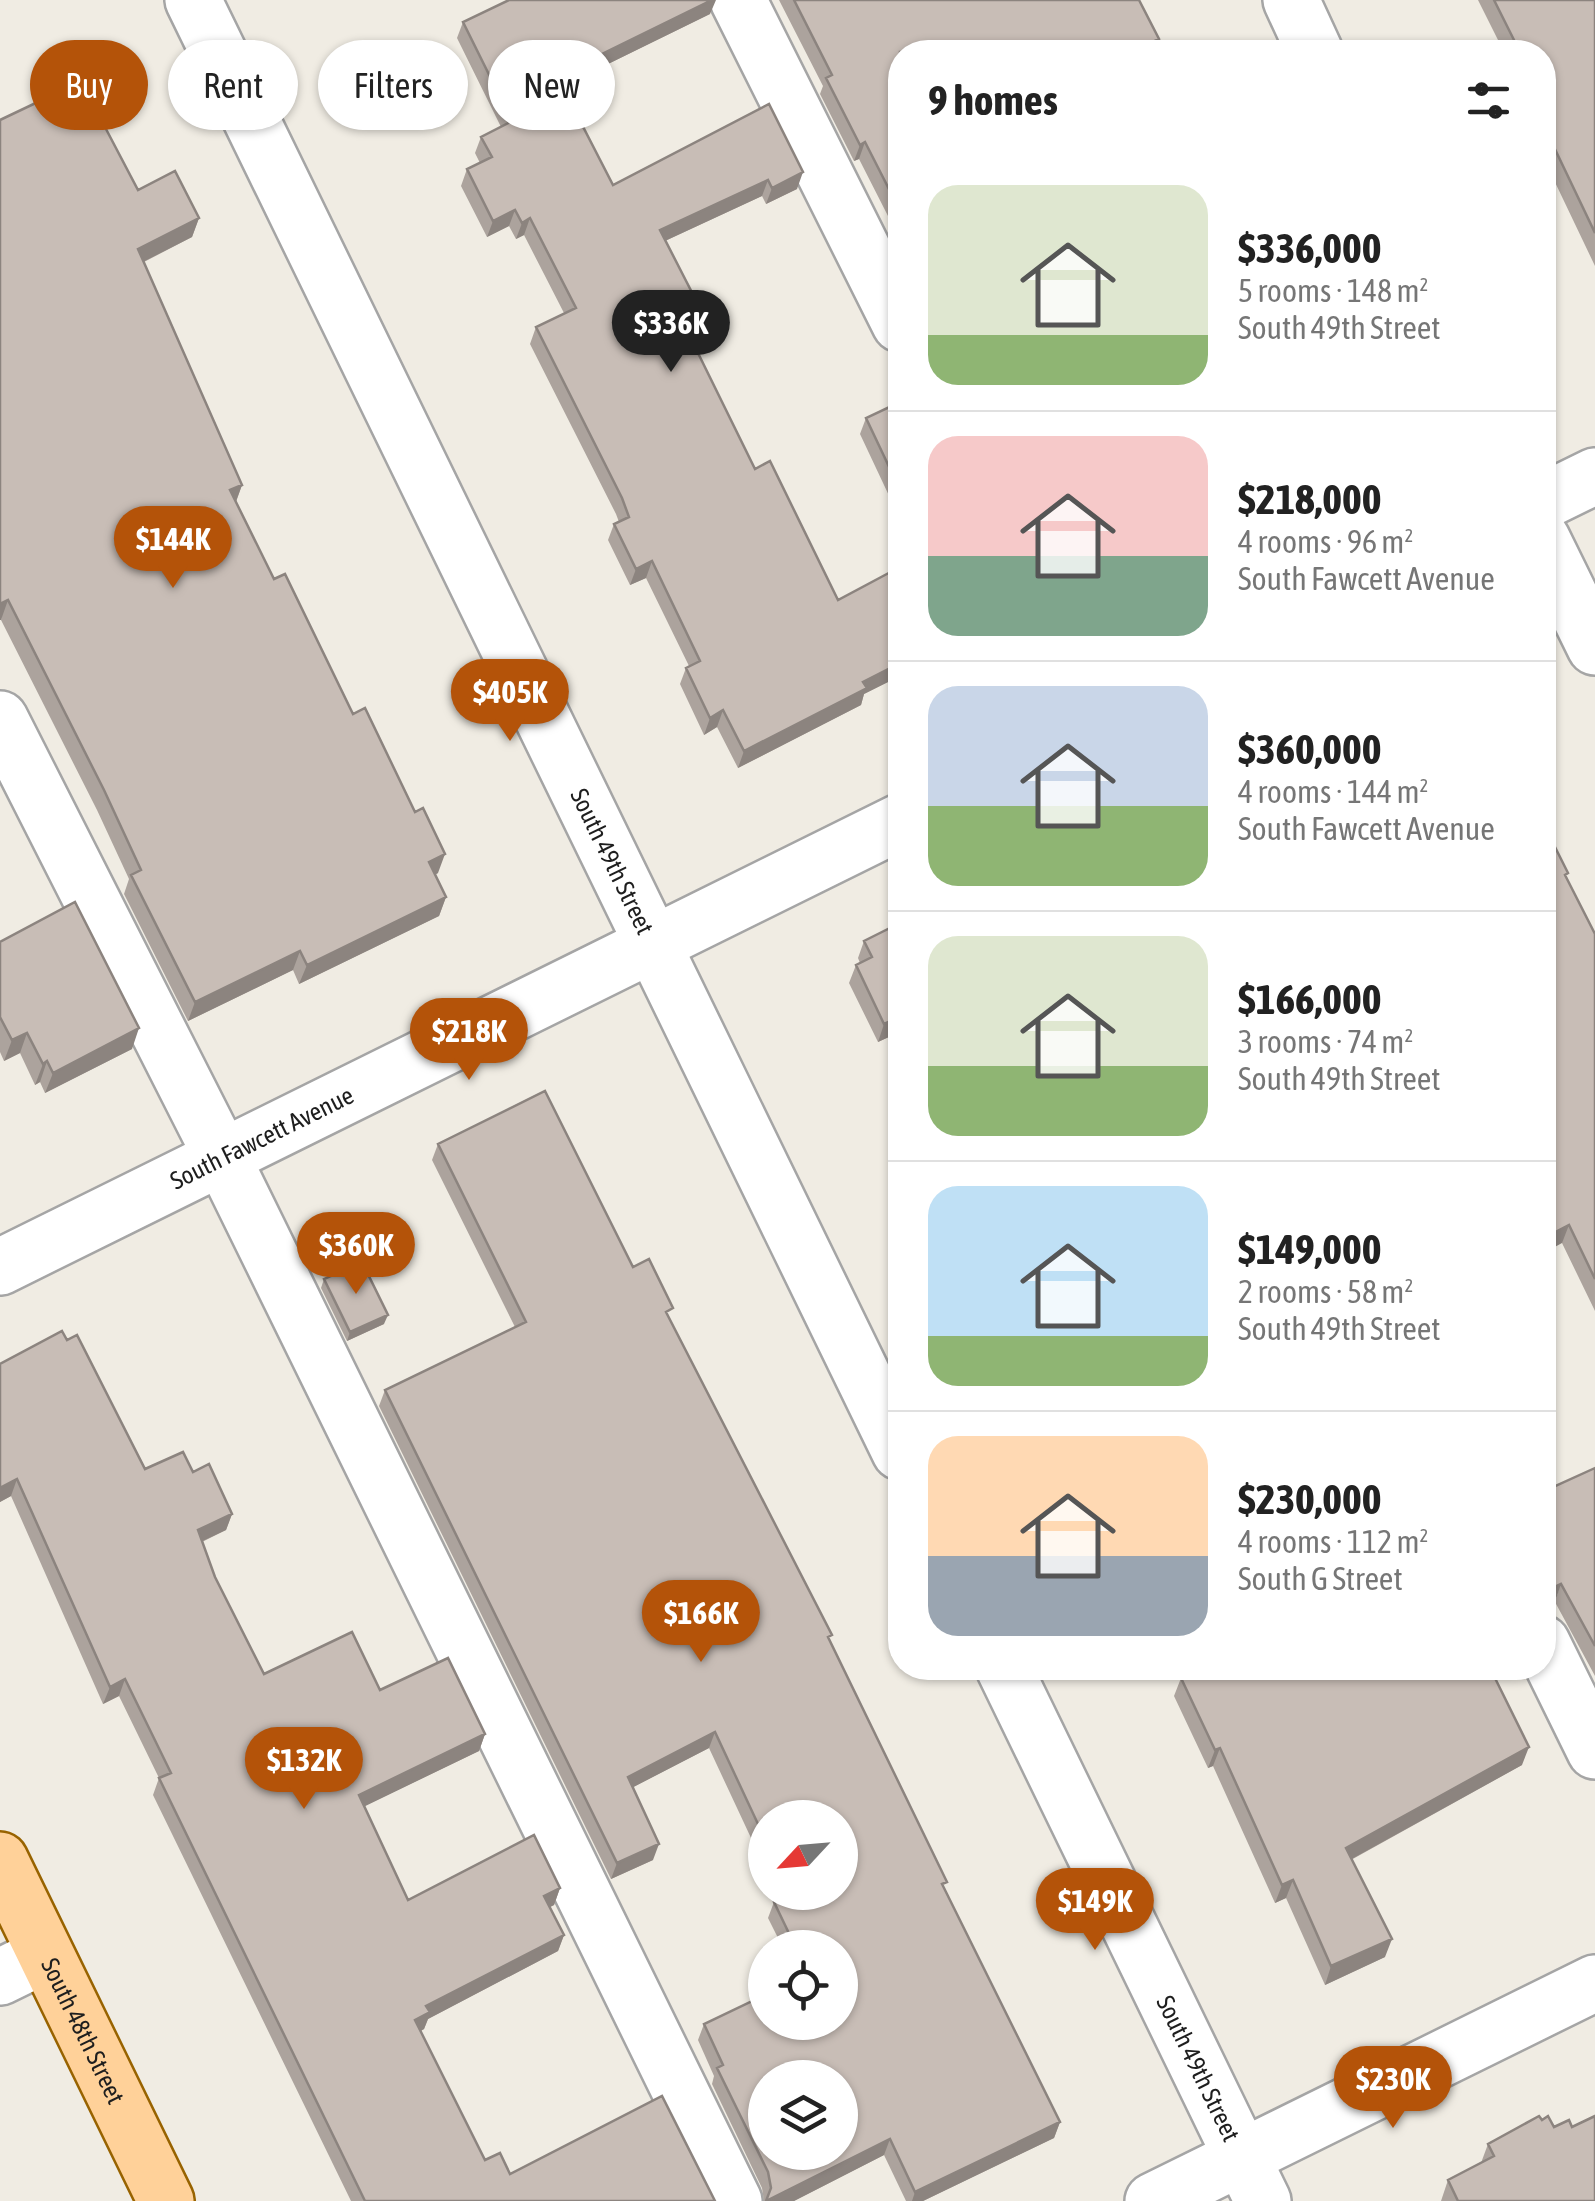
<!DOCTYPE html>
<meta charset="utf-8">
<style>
body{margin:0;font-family:"Asap Condensed",sans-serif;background:#f6f6f6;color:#222;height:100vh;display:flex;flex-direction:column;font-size:38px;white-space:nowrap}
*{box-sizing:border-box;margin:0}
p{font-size:32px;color:#767676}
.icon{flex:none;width:55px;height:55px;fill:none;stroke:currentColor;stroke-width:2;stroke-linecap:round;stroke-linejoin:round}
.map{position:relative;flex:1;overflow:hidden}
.details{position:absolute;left:888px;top:40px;width:668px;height:1640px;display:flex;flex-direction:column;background:#fff;border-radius:40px;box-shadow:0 2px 8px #0004}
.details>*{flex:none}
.banner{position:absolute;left:30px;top:40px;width:708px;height:90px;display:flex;gap:20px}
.needle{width:65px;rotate:244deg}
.tools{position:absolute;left:748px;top:1800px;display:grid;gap:20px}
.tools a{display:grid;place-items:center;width:110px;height:110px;border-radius:50%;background:#fff;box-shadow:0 2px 8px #0004;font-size:50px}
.price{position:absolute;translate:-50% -85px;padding:0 22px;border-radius:35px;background:#b45309;color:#fff;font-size:32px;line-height:65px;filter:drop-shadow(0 2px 5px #0008)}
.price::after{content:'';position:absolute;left:50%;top:60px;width:30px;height:22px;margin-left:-15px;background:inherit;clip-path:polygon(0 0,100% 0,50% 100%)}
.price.active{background:#222;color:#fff}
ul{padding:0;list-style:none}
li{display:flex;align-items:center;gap:30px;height:250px;padding:0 40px}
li+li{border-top:2px solid #e0e0e0}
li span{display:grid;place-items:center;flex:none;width:280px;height:200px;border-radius:30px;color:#555}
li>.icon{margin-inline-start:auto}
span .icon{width:120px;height:120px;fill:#fffc;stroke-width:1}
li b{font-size:42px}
h2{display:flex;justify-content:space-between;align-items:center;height:120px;padding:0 40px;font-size:42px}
.tag{padding:0 35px;border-radius:45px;background:#fff;box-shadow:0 2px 8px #0004;font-size:35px;line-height:90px}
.tag.active{background:#b45309;color:#fff}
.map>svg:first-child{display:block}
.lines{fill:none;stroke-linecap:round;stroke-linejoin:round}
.minor-casing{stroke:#a5a5a5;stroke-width:60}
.major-casing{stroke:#986300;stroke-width:60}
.minor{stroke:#fff;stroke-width:55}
.major{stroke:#ffd199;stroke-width:55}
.wall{fill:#aca39d}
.shaded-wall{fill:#8c847f}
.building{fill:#c8bdb6;stroke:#8c847f;stroke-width:2.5;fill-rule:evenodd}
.labels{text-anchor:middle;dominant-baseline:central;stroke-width:8;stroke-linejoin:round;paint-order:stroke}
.street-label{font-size:25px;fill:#1e1e1e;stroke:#fff}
</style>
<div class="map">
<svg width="1595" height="2201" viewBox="0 0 1595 2201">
<rect width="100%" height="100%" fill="#f0ece3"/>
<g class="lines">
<g class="minor-casing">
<g id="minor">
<path id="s1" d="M193,0L900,1452"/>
<path d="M738,0L900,324"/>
<path d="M1291,0L1315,52"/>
<path d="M1542,502L1595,476"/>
<path d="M1542,539L1595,647"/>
<path d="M0,719L222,1157L734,2201"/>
<path id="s2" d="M0,1267L900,822"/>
<path d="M1542,1643L1595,1751"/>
<path id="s3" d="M1004,1668L1263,2201"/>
<path d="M0,1977L45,1955"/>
<path d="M1153,2201L1595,1983"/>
</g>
</g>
<g class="major-casing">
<g id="major">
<path id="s4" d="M0,1860L166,2201"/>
</g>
</g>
<use href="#minor" class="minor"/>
<use href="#major" class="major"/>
</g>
<path class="wall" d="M779,0H1139L900,52V211L888,216L859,159L854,161L820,94L823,86Z
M1478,0H1595V266L1542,155V52H1504Z
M710,14L563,86L613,185L769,104L797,189L766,204L762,196L665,241L704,316L698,332L692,336L698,353L755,469L838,600L900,567V676L864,694L861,705L738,768L717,727L704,735L680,684L686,668L689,666L646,578L630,585L608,540L614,524L619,522L616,514L530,344L536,327L564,313L524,235L516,239L509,226L487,237L461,186L467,169L480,163L475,153L481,137L501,127L457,38L463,22Z
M67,99L138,190L199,218L192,237L144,262L242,485L236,502L274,579L353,714L438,873L435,875L446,897L439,916L299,984L293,970L188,1021L124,894L129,879L97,810L1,620Z
M900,402V519L860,434L866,418Z
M1566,878L1595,934V1311L1562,1243Z
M900,923V1052L891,1036L878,1042L849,983L856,965L860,963L858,958L864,941Z
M0,942L132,1049L45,1093L40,1082L35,1085L20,1053L4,1061L0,1052Z
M438,1144L633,1267L669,1318L830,1641L944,1889L1060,2122L1054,2138L923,2201H906L884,2155L794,2201H764L762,2188L712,2084L714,2076L698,2040L704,2024L765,2022L840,1948H783L768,1918L774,1902L779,1900L776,1892H840L765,1818V1868L709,1748L633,1787L653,1860L611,1879L379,1406L385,1390L515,1327L432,1160Z
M324,1279L384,1324L347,1341L321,1288Z
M0,1364L145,1469L193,1472L232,1514L226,1530L202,1542L215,1577L264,1674L380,1690L485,1734L479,1751L364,1806L408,1900L560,1888L554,1905L550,1907L564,1935L558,1951L428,2019L424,2029L421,2031L485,2160L510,2174L713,2199L715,2201H351L153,1795L159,1778L119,1696L103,1704L11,1496L0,1502Z
M1595,1468V1676L1555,1602Z
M1179,1668H1490L1522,1765L1351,1860L1385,1957L1325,1985L1286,1898L1275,1903L1213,1766L1208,1768L1174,1696L1181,1678L1183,1677Z
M1488,2144L1595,2201H1441L1448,2180L1481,2163Z"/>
<path class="shaded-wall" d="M712,0H716L710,14L551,92L557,76Z
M1159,39L1154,52H1142L1144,46Z
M865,142L859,159L854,161L860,145Z
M803,172L797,189L766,204L772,188Z
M768,180L762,196L654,246L660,230Z
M900,197V211L888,216L894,199Z
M515,210L509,226L487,237L493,221Z
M199,218L192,237L131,268L138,249Z
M530,218L524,235L516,239L522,223Z
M704,316L698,332L682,341L688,325Z
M242,485L235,504L230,490Z
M652,561L646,578L630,585L636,569Z
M8,600L1,620H0V604Z
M900,663V676L864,694L861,705L738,768L744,751L863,682Z
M723,710L717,727L704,735L710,718Z
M445,854L438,873L421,881L429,862Z
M446,897L439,916L299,984L307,965Z
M300,951L293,970L188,1021L195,1002Z
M897,1018L891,1036L878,1042L884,1024Z
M139,1028L132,1049L45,1093L53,1073Z
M27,1033L20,1053L4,1061L12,1040Z
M47,1061L40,1082L35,1085L43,1064Z
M1569,1225L1562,1243L1542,1254V1239Z
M388,1315L384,1324L347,1341L350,1332Z
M17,1479L11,1496L0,1502V1488Z
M232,1514L226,1530L192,1546L198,1530Z
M1561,1584L1555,1602L1542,1608V1593Z
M125,1679L119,1696L103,1704L110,1687Z
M715,1732L709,1748L622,1793L628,1777Z
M485,1734L479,1751L353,1812L359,1795Z
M1529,1747L1522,1765L1339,1866L1346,1848Z
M1220,1748L1213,1766L1208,1768L1215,1750Z
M659,1844L653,1860L611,1879L617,1863Z
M1293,1880L1286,1898L1275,1903L1282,1885Z
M560,1888L554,1905L538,1913L544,1896Z
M564,1935L558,1951L428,2019L424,2029L409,2037L415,2020L426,2006Z
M1392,1939L1385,1957L1325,1985L1331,1966Z
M1060,2122L1054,2138L923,2201H912L915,2192Z
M890,2139L884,2155L794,2201H768Z"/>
<path class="building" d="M509,0H712L557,76L613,185L769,104L803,172L772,188L768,180L660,230L704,316L688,325L698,353L755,469L770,461L838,600L900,567V663L863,682L867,688L744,751L723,710L710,718L686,668L700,661L652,561L636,569L614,524L629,517L622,498L536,327L576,308L530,218L522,223L515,210L493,221L467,169L492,157L481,137L512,121L463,22Z
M794,0H1139L1159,39L1144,46L1147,52H900V197L894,199L865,142L860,145L826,78L832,75Z
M1494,0H1595V233L1542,122V52H1520Z
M85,89L138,190L175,171L199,218L138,249L242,485L230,490L274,579L285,574L353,714L365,708L415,812L423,808L445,854L429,862L446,897L307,965L300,951L195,1002L131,875L141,870L104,790L8,600L0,604V120L63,90L67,99Z
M900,402V490L866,418Z
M1545,827L1568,873L1565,875L1595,934V1279L1569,1225L1542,1239V828Z
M75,902L139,1028L53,1073L47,1061L43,1064L27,1033L12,1040L0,1017V942Z
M900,923V1023L897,1018L884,1024L856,965L872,957L864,941Z
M545,1091L633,1267L649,1259L673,1308L666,1312L832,1635L828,1637L947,1882L942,1884L1060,2122L915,2192L890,2139L766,2201L771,2188L768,2172L717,2068L723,2065L704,2024L765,1995V2022H840V1948H796L774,1902L789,1895L788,1892H840V1818H765V1839L715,1732L628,1777L659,1844L617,1863L385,1390L526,1322L438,1144ZM765,2078H840V2152H765Z
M362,1262L388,1315L350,1332L324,1279Z
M62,1331L67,1340L77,1335L145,1469L183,1452L193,1472L209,1464L232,1514L198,1530L215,1577L264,1674L352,1632L380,1690L448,1658L485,1734L359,1795L408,1900L534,1835L560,1888L544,1896L564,1935L426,2006L430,2012L415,2020L485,2160L500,2153L510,2174L662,2096L715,2201H365L159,1778L171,1773L125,1679L110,1687L17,1479L0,1488V1364Z
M1595,1468V1646L1561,1584L1542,1593V1492Z
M1194,1668H1490L1529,1747L1346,1848L1392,1939L1331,1966L1293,1880L1282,1885L1220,1748L1215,1750L1181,1678L1196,1671Z
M1539,2116L1542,2120L1548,2116L1554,2127L1569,2120L1572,2127L1595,2116V2201H1458L1448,2180L1494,2156L1488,2144Z"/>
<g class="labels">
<g class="street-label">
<text stroke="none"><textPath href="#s1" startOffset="958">South 49th Street</textPath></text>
<text stroke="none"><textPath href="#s2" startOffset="292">South Fawcett Avenue</textPath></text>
<text stroke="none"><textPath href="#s4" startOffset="190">South 48th Street</textPath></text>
<text stroke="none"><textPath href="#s3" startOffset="445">South 49th Street</textPath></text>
</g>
</g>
</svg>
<div class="tools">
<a><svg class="needle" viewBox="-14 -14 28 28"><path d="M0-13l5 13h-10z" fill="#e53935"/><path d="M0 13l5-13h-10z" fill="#767676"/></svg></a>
<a><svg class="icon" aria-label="locate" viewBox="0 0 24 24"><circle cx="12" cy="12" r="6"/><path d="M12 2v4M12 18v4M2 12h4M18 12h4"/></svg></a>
<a><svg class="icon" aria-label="layers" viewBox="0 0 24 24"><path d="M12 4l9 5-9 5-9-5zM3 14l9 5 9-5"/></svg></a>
</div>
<b class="price active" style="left:671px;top:375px">$336K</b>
<b class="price" style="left:173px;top:591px">$144K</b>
<b class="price" style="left:510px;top:744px">$405K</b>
<b class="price" style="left:469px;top:1083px">$218K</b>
<b class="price" style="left:356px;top:1297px">$360K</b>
<b class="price" style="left:701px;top:1665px">$166K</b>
<b class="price" style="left:304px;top:1812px">$132K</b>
<b class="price" style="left:1095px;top:1953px">$149K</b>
<b class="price" style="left:1393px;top:2131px">$230K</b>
<div class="banner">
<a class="tag active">Buy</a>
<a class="tag">Rent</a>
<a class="tag">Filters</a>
<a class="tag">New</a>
</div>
<section class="details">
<h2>9 homes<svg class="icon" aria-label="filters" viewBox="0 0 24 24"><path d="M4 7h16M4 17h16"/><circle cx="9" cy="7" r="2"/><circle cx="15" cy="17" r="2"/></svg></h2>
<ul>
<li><span style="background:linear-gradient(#dfe7d0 75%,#8fb573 0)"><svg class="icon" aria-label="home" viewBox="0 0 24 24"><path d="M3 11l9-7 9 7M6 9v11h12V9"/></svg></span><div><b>$336,000</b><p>5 rooms · 148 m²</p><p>South 49th Street</p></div></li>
<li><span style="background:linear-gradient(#f6c9c9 60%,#7fa58c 0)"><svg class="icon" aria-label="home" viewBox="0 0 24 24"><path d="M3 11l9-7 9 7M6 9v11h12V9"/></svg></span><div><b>$218,000</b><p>4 rooms · 96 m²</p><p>South Fawcett Avenue</p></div></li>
<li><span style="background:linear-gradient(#c9d6e8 60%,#8fb573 0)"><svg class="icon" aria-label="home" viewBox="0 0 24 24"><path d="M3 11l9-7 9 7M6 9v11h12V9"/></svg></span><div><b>$360,000</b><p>4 rooms · 144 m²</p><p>South Fawcett Avenue</p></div></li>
<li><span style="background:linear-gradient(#dfe7d0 65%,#8fb573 0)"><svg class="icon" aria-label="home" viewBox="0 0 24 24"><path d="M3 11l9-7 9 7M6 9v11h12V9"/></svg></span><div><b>$166,000</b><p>3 rooms · 74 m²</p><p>South 49th Street</p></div></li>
<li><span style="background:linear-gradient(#bfe0f5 75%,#8fb573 0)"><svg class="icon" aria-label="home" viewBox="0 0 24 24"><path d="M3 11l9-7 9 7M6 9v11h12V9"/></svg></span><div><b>$149,000</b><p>2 rooms · 58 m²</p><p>South 49th Street</p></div></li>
<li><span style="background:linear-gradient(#ffd9b3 60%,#9aa5b1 0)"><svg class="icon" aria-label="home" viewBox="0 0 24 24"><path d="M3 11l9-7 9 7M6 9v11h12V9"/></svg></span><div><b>$230,000</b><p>4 rooms · 112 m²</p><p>South G Street</p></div></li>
</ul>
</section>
</div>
